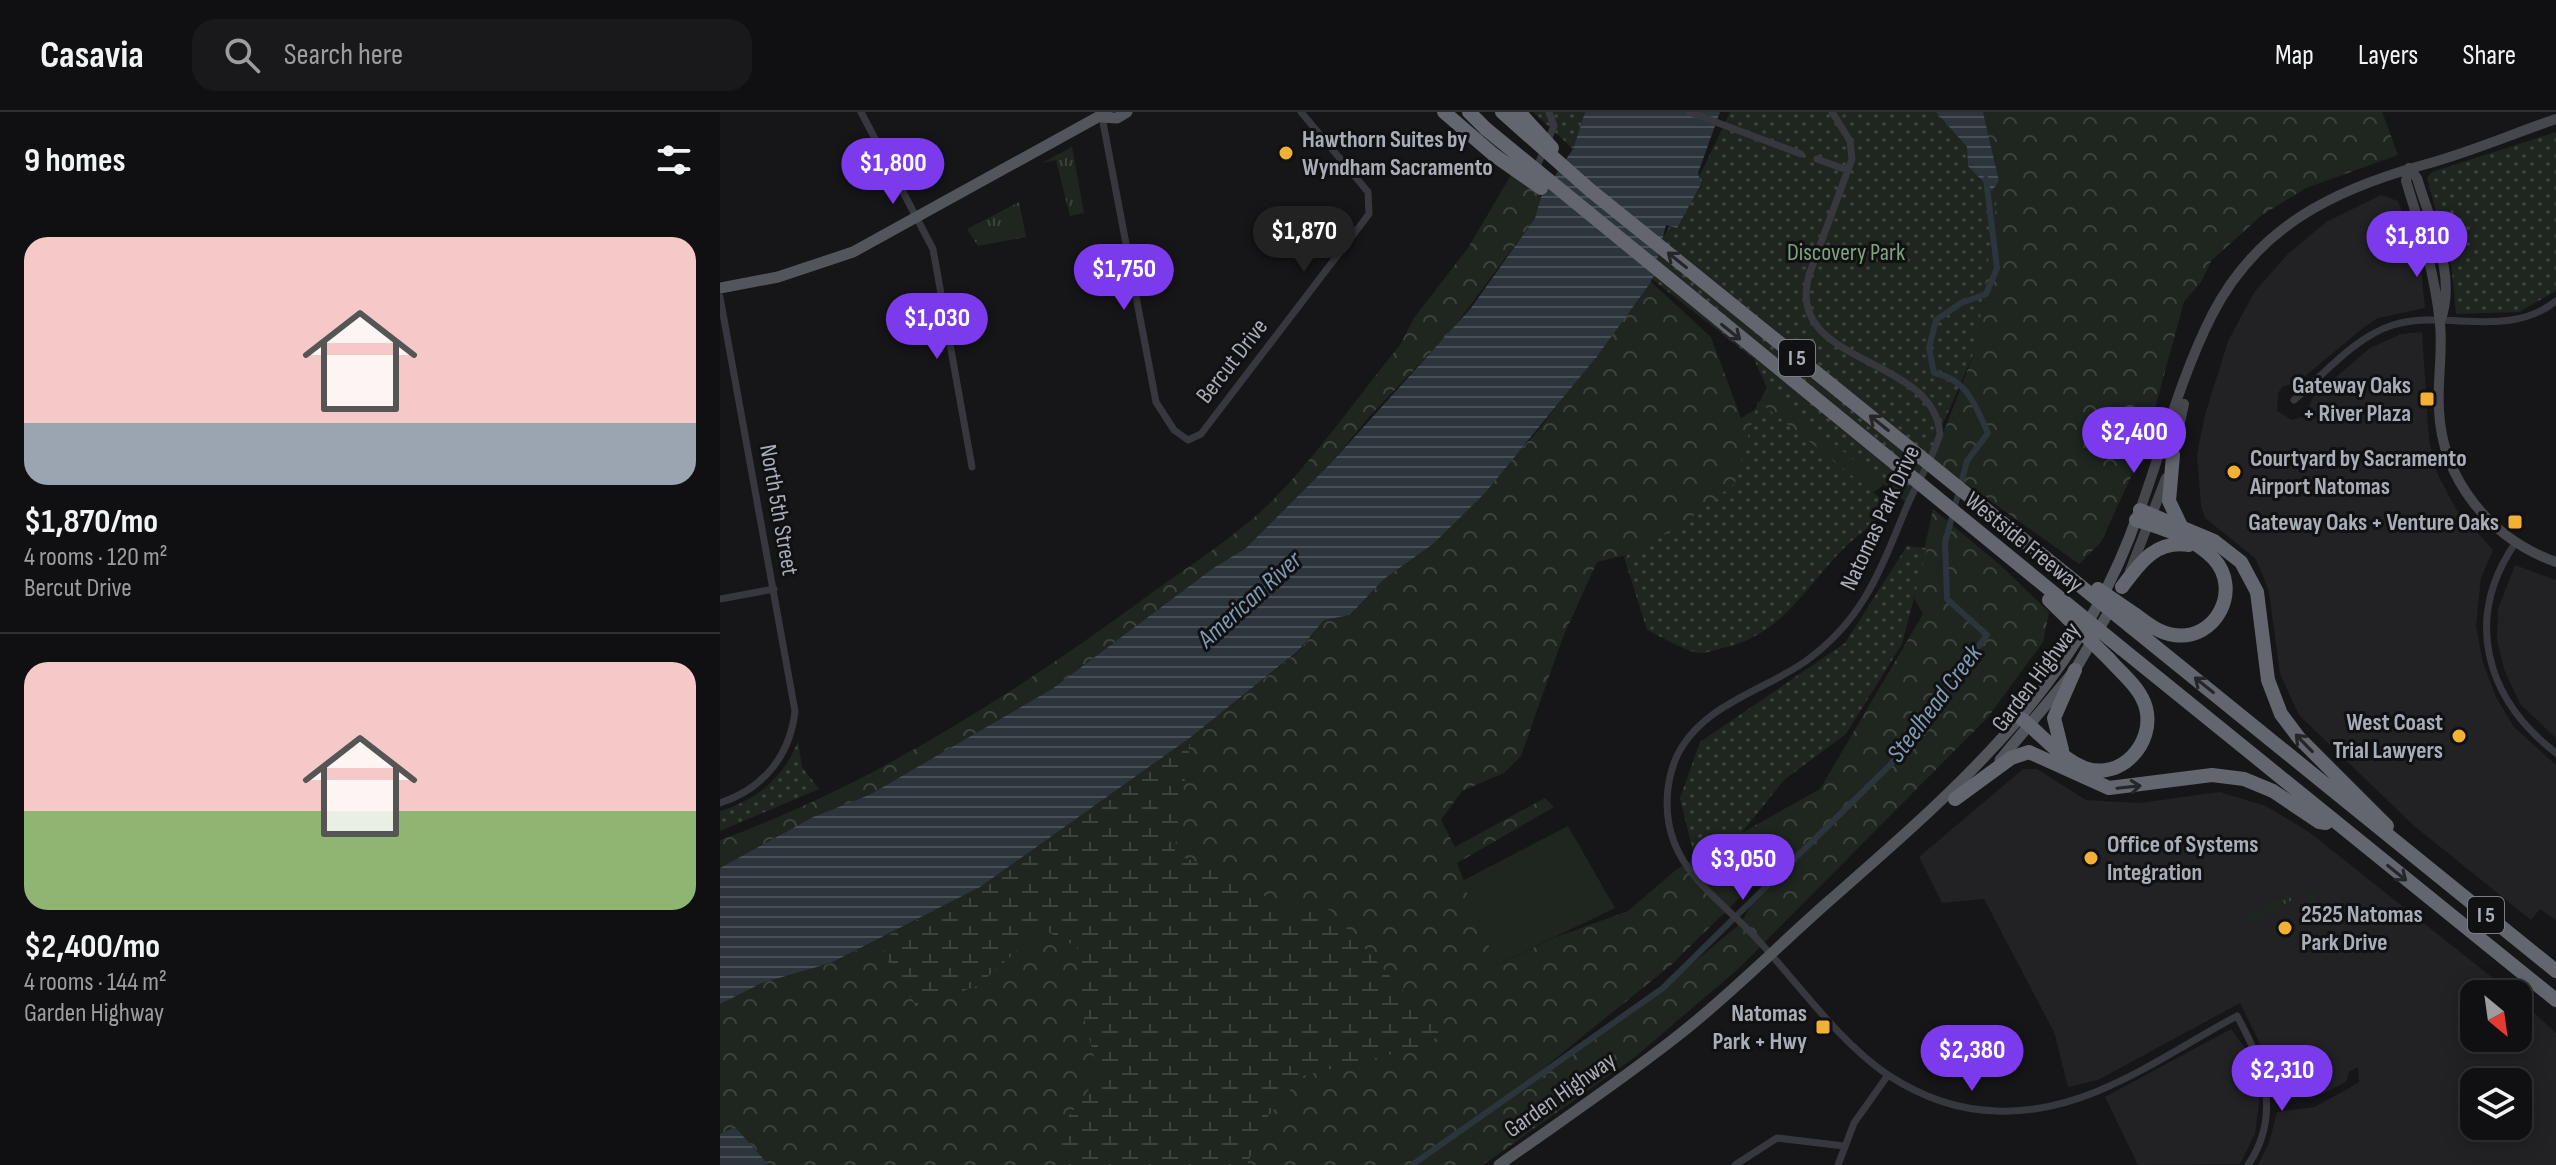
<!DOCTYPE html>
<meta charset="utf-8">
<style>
body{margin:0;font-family:"Sofia Sans Condensed",sans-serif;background:#19191b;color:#f1f3f6;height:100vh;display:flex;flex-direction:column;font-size:30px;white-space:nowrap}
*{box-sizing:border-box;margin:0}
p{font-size:26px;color:#9c9d9f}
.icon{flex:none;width:44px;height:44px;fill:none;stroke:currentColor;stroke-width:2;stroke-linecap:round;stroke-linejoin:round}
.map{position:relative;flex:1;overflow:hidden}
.side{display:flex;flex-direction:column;background:#101012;width:720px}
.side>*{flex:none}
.needle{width:52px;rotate:151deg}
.controls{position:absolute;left:1740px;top:868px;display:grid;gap:16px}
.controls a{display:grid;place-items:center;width:72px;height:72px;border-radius:16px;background:#101012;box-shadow:0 4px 20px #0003,0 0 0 2px #303032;font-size:40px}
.price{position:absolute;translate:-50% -68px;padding:0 18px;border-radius:28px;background:#7c3aed;color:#fff;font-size:26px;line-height:52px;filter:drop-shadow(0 2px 4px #0008)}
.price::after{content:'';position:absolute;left:50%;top:48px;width:24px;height:18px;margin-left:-12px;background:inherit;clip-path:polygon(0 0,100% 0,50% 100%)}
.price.on{background:#222;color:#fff}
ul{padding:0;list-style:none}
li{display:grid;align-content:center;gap:16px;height:424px;padding:0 24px}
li+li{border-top:2px solid #303032}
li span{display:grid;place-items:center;height:248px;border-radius:24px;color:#555}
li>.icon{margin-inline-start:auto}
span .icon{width:144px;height:144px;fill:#fffc;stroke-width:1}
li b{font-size:34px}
h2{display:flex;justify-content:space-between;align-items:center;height:96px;padding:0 24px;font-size:34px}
header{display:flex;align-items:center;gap:48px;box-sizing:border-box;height:112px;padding:0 40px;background:#101012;border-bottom:2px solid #303032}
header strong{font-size:38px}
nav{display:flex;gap:44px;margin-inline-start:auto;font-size:28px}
.search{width:560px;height:72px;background:#19191b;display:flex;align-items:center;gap:20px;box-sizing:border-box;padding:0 28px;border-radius:24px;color:#9c9d9f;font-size:30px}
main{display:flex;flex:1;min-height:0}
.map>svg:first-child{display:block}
.built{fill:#222225;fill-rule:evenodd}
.grass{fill:url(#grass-tufts)}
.forest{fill:url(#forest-crowns);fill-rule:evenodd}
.wetland{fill:url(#wetland-marsh)}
.park{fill:url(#park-dots)}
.garden{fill:#1e261f}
.water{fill:url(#water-rules)}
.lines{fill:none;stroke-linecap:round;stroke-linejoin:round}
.canal{stroke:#2c353c;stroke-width:6}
.street{stroke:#37383d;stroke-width:7}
.secondary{stroke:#45474d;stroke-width:10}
.primary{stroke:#53555c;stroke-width:11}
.highway{stroke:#63666e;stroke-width:14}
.highway-bridge{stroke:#63666e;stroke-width:14}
.oneway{stroke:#26262a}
.poi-dot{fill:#f2b134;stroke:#111113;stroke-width:3}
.labels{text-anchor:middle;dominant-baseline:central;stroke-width:6;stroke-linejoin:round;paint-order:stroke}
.shield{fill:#111113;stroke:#7b7e86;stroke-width:2}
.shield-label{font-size:22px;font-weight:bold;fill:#a8adb8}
.poi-label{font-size:24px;font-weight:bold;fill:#a8adb8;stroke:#111113;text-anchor:start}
.park-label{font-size:24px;fill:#7fa381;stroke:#111113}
.street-label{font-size:24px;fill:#a8adb8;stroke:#111113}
.water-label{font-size:26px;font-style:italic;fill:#7f9bb3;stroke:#111113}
</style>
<header>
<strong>Casavia</strong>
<div class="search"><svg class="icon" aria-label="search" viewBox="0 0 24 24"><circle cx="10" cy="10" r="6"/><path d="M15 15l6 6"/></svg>Search here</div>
<nav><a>Map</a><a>Layers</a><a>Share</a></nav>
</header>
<main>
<section class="side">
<h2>9 homes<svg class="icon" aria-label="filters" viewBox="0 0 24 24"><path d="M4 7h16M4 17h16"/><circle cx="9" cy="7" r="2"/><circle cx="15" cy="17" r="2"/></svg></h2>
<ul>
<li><span style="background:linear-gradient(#f6c9c9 75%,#9aa5b1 0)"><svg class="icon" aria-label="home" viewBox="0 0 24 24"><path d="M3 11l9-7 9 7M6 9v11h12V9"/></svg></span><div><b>$1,870/mo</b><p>4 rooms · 120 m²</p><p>Bercut Drive</p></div></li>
<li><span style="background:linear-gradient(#f6c9c9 60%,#8fb573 0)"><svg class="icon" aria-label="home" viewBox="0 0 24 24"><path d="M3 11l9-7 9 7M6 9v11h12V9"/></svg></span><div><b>$2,400/mo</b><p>4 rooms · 144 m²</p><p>Garden Highway</p></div></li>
</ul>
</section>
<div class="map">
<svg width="1836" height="1053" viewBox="0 0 1836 1053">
<defs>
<pattern id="grass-tufts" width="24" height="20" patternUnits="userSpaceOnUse" patternTransform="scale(2)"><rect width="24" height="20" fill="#1e261f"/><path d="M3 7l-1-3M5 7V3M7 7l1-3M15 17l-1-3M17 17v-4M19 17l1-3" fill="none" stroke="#3c433d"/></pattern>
<pattern id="forest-crowns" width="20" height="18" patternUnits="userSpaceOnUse" patternTransform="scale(2)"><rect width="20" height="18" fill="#1e261f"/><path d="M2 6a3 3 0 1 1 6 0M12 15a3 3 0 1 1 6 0" fill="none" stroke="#3c433d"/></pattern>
<pattern id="wetland-marsh" width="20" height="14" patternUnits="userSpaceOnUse" patternTransform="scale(2)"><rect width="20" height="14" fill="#1e261f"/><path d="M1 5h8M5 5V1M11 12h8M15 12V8" fill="none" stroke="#3c433d"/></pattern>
<pattern id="park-dots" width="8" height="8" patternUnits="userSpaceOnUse" patternTransform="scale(2)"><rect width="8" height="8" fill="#1e261f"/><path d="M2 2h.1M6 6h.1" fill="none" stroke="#3c433d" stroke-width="1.8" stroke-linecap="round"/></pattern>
<pattern id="water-rules" width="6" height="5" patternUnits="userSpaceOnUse" patternTransform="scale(2)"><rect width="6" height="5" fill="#2c353c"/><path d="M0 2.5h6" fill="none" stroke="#485056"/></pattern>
</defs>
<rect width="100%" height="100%" fill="#161618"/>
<path class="built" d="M1661,83L1678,89L1700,145L1705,196L1658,206L1643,216L1577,271L1563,274L1558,281L1557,299L1572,308L1585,304L1593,285L1650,236L1681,222L1702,220L1709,329L1717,361L1736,397L1773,438L1761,466L1756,514L1763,551L1776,585L1794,615L1836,653V808L1820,797L1811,808L1693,713L1579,603L1560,562L1549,480L1541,459L1535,446L1485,406L1481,394L1477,343L1485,303L1508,229L1535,179L1568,142L1606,110Z
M1795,453L1836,468V626L1800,592L1784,557L1777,527L1778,497Z
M1303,657H1317L1366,688L1419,691L1500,680L1546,694L1589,720L1793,882H1754V926H1798V886L1836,921V1053H1538L1549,1031L1557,1000L1594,995L1624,979L1639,970L1638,955L1629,960L1626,970L1604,981L1556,989L1549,950L1520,891L1378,968L1348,975L1334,920L1264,787L1222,791L1199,745ZM1754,970H1798V1014H1754Z
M1511,917L1527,939L1540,982L1535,1022L1520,1052L1418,1053L1385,985Z"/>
<path class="grass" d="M352,35L364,101L350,104L336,48L322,51Z
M299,90L306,125L258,134L247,117Z
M1592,779L1611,812L1605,815L1586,783Z
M1569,782L1572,788L1528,812L1525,807Z"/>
<path class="forest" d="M1263,0H1662L1678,43L1586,76L1542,103L1491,149L1481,170L1464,190L1424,336L1381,430L1359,452L1213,348L1256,236L1277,81L1272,79L1279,69Z
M791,63L821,85L815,106L732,218L650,304L610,352L526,436L492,457L332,577L149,683L93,705L0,756V728C156,671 295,581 429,483C470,453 517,424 553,388C600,340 638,284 680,233L694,206L748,136Z
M931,170L991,225L1021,306L1036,297L1051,267L1171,364L1160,376L1140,388L877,450L843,525L801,644L784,661L742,679L721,708L735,735L825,686L834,695L737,751L777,853L836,825L908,799L957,757L1100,677L1203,502L1194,486L1213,397L1279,452L1329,500L1323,530L1268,605L1018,857L915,945L763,1053H49L15,1015L0,1022V892L42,871L112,851L260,775L471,625L578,540L604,508L631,503L664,467L713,432L817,320ZM1054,752L1021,811L943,876L758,1009L951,853Z"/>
<path class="wetland" d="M471,625L454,743C492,754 529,764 555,795L610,798L687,883L726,913L709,933L582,964L544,1009L527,1053H342L333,1025L379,964L361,894L357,835L322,817L257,874L198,895L175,865L159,828L260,775Z"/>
<path class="park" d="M813,0H865L853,37Z
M1010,0H1216L1247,35L1259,67L1278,81L1256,236L1188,392L1048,278L1034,247L923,160L984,55Z
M1836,20V179L1799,200L1736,202L1732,158L1707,66L1712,60Z
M1038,289L1159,385L1158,410C1097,444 1078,520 1003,536C996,537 985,542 979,541C962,538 942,525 927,518L904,445L960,414L1015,371Z
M1187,434L1207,436L1182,532L1126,622L1064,668L999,749L973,739L960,686L980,630L1125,531Z
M78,629L82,655L99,677L0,719V699C37,687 64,666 78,629Z"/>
<path class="garden" d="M848,714L895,796L777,853L742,769Z"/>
<path class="water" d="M865,0H1000L978,61L981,72L957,116L946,113L931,170L878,243L765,381L713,432L664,467L630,503L604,508L578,539L471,625L260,775L111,851L42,871L0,892V756L93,705L149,683L332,577L492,457L526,436L610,352L751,196L815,106L821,85L853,37Z
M1216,0H1263L1279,69L1272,79L1248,54L1247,35Z
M15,1015L49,1053H0V1022Z"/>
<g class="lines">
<path class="canal" d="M692,1053L943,876L1171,652L1267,523L1227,487L1225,431L1247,349L1268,321C1255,293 1247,267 1214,261L1209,236L1216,208L1241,191L1266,182L1277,156L1266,67"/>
<path class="street" d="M141,0L213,137L252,355
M969,0L1081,42
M1112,0L1130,29L1132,47L1089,163C1063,254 1214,242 1220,322C1212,348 1198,369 1187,394C1160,458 1145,506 1086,549C1042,580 980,593 956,646C945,672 944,704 954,730C969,770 1009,796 1037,827C1077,870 1119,930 1168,963C1200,984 1238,998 1277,999C1366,1003 1442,944 1517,904C1544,952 1562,1003 1528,1053
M382,5L436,290L454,318L468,328L481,322L649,102L648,80L581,0
M1097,47L1127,58
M816,57L834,14L829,0
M0,185L75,599C70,644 43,677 0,691
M1574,288C1603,263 1636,224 1673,213C1727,197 1787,228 1836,189
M1796,430C1743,506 1765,586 1836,641
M0,487L54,477
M1015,1053L1057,1026L1124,1034
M1118,1053L1134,1011L1168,963"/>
<path class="secondary" d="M1689,56L1686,69C1701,117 1715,162 1720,212C1723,240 1717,270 1719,298C1722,368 1771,427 1836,450
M1689,56L1697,66C1710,111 1738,163 1720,210
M1452,347L1464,292
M1420,398C1443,334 1461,264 1492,203C1537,115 1613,78 1703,53C1748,41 1792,22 1836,7
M1410,459L1446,366"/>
<path class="primary" d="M382,5L397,6L407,0
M0,176L58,165L133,140L387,0
M1280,648L1355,558L1394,491
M779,1053C839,1010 902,968 960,922C1012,881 1059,833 1109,789C1239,675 1360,572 1418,402"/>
<path class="highway" d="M724,0L774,43
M749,0L766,17
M1453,343L1449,389L1461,414
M1420,398L1494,429L1521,450L1537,480L1548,568L1561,602L1579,626L1667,714
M1402,475C1420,451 1435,428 1469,433
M1416,503C1428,512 1439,521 1454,523C1496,529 1522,478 1494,447C1474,426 1443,416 1416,408
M1410,514L1836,859
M1401,536L1836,888
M1302,607C1321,622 1342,648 1365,656C1401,669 1435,631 1426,596C1421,576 1402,562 1389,547
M1342,638L1334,606L1355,558
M1235,687L1291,646L1309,640L1389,676L1492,663L1524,667L1553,679L1599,710L1606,711"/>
<path class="highway-bridge" d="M782,0L870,78L1410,514
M799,0L832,36
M766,17L1401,536
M774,43L821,76
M1378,477L1416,503
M1329,488L1389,547"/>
</g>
<defs><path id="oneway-shaft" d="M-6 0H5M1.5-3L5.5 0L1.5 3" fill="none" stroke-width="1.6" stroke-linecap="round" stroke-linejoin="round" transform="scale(2)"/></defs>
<g class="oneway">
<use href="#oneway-shaft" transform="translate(957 148) rotate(-141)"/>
<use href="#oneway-shaft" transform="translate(1011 220) rotate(39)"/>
<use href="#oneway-shaft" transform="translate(1159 311) rotate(-141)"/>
<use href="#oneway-shaft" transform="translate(1484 573) rotate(-141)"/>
<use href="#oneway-shaft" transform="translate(1584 631) rotate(-134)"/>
<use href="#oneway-shaft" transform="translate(1409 675) rotate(-6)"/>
<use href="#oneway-shaft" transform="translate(1677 761) rotate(39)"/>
</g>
<g class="poi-dot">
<circle cx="566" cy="41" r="8"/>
<rect x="1699" y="279" width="16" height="16" rx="4"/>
<circle cx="1514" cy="360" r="8"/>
<rect x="1787" y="402" width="16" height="16" rx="4"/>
<circle cx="1739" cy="624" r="8"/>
<circle cx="1371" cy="746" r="8"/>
<circle cx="1565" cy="816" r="8"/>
<rect x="1095" y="907" width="16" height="16" rx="4"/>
</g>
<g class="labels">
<g class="shield">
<rect x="1059" y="228" width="36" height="36" rx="6"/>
<rect x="1748" y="785" width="36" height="36" rx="6"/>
</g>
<g class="shield-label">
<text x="1077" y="246">I 5</text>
<text x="1766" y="803">I 5</text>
</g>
<g class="poi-label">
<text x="582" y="27">Hawthorn Suites by<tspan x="582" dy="28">Wyndham Sacramento</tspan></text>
<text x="1691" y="273" text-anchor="end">Gateway Oaks<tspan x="1691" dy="28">+ River Plaza</tspan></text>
<text x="1530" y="346">Courtyard by Sacramento<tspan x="1530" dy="28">Airport Natomas</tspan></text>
<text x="1779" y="410" text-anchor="end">Gateway Oaks + Venture Oaks</text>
<text x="1723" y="610" text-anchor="end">West Coast<tspan x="1723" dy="28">Trial Lawyers</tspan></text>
<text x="1387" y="732">Office of Systems<tspan x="1387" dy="28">Integration</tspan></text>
<text x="1581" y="802">2525 Natomas<tspan x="1581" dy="28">Park Drive</tspan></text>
<text x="1087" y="901" text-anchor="end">Natomas<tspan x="1087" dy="28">Park + Hwy</tspan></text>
</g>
<g class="park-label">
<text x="1126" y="140">Discovery Park</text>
</g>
<g class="street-label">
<text transform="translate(512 249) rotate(-52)">Bercut Drive</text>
<text transform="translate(59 398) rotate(80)">North 5th Street</text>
<text transform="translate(1160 406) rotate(-65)">Natomas Park Drive</text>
<text transform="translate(1304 430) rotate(39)">Westside Freeway</text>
<text transform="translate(1316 565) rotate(-53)">Garden Highway</text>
<text transform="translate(840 983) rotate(-35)">Garden Highway</text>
</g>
<g class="water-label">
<text transform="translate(530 488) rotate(-42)">American River</text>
<text transform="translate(1215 592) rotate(-53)">Steelhead Creek</text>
</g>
</g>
</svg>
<div class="controls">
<a><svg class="needle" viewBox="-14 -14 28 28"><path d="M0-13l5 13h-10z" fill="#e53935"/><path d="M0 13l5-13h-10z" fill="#9c9d9f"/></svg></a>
<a><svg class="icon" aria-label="layers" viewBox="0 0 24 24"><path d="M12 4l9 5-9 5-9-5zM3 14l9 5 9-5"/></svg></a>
</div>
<b class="price" style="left:173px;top:94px">$1,800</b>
<b class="price on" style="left:584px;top:162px">$1,870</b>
<b class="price" style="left:1697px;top:167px">$1,810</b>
<b class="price" style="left:404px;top:200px">$1,750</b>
<b class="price" style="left:217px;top:249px">$1,030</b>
<b class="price" style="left:1414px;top:363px">$2,400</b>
<b class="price" style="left:1023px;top:790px">$3,050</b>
<b class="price" style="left:1252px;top:981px">$2,380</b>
<b class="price" style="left:1562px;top:1001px">$2,310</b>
</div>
</main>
